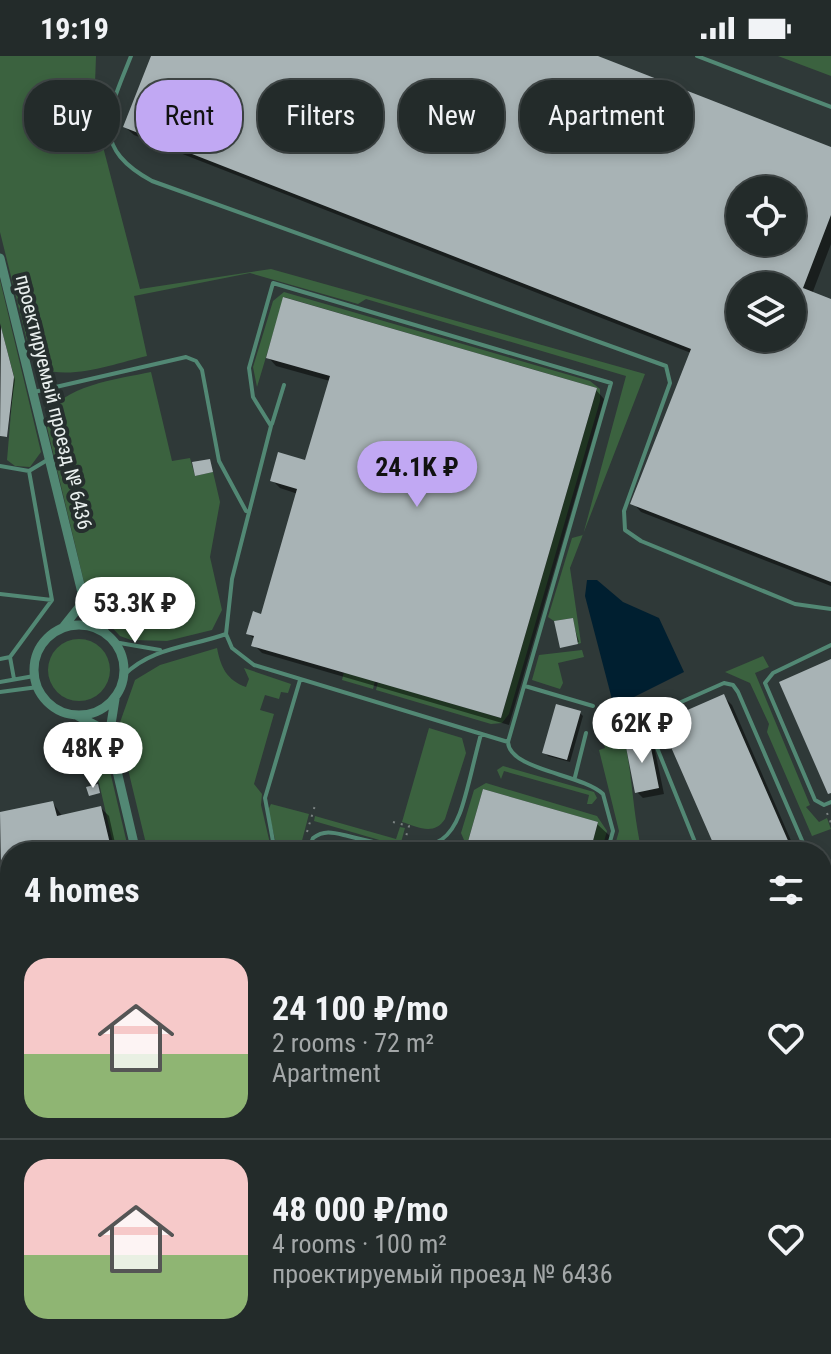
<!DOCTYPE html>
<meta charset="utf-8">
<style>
body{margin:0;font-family:"Roboto Condensed",sans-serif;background:#2b3332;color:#f1f3f6;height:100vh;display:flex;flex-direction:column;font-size:30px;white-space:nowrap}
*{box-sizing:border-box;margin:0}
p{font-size:26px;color:#a3a7a8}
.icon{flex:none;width:44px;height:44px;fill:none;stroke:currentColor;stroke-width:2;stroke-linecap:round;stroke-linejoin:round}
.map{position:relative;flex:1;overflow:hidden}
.side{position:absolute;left:0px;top:786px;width:832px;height:512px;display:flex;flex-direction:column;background:#232b2a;border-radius:32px 32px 0 0;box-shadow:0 4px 12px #0003,0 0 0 2px #404747}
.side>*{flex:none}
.guide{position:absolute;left:24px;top:24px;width:784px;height:72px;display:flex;gap:16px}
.controls{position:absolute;left:726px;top:120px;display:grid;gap:16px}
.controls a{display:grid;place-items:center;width:80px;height:80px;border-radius:50%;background:#232b2a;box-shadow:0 4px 12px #0003,0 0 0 2px #404747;font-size:40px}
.price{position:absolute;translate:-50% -68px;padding:0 18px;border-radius:28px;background:#fff;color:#222;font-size:26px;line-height:52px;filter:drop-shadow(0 2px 4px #0008)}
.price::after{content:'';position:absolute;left:50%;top:48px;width:24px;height:18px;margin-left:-12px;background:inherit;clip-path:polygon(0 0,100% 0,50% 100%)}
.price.selected{background:#c1a8f3;color:#111}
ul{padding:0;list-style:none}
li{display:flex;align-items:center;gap:24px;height:200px;padding:0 24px}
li+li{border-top:2px solid #404747}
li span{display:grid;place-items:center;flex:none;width:224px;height:160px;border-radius:24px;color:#555}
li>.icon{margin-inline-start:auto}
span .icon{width:96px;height:96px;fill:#fffc;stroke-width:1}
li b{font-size:34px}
h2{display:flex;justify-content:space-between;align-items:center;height:96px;padding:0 24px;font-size:34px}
.tag{padding:0 28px;border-radius:32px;background:#232b2a;box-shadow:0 4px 12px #0003,0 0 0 2px #404747;font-size:28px;line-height:72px}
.tag.selected{background:#c1a8f3;color:#111}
.status{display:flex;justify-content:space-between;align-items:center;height:56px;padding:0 40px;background:#232b2a;direction:ltr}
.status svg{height:22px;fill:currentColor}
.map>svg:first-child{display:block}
.green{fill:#3b623f}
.water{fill:#001f30}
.shadow{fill:#0007;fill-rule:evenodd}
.building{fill:#a8b3b5;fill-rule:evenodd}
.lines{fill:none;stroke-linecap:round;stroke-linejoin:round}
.path{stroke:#7a8281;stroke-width:2;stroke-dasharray:2 6;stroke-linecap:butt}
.lane{stroke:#528874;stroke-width:4}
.street{stroke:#528874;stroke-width:9}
.highway{stroke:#63f7c7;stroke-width:16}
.labels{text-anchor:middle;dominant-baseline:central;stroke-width:8;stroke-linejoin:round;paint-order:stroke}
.street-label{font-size:20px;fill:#e9efee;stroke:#262f2e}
</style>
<div class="status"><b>19:19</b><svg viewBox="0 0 49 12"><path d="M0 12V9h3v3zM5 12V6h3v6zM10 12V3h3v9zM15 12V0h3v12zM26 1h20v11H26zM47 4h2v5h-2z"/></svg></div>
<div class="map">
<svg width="831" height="1298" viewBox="0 0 831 1298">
<rect width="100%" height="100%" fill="#2f3938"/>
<path class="green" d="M0,0H96L94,56L140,233L271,213L645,318L570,512L581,587L578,588L573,562L554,565L548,561L572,482L583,479L626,320L366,243L358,248L250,217L134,240L147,300C116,307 71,325 39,312L31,301L0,176Z
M778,0H831V20Z
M0,224L41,396L30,411L15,410L7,404L14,321L0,267Z
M284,236L590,325L600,333V345L509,658L502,667L491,668L376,634L378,626L501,662L597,332L284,241L257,331L253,311L273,245Z
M151,316L172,405L190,402L195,420L213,416L220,446L210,501L222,554L212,574L167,585L131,584L120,580L89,547L45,363C61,329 118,323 151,316Z
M48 614a31 31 0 1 1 62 0a31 31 0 1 1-62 0Z
M217,592C221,612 227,624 246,631L249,623L244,612L291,628L288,637L281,636L279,643L265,639L260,654L274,658L254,728L262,738L261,749L272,796H148L118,672L135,624L160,609Z
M582,594L584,601L558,607L563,627L560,633L532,624L539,599Z
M763,600L769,611L755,617L810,749L806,751L819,766L827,762L831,773L812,780L767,676L769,668L750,627L725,616Z
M344,616L375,625L373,633L342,624Z
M609,667L614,683L625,686C633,726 633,758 642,796H613L619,775L599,694L605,692L600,671Z
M429,672L462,682L466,697L445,763C434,780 418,771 402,766Z
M503,710L594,736L597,742L592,748H587L589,739L504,715L501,723L497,714Z
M109,711L129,796H115L96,714Z
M486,727L597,760L607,775L601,796H590L598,766L483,733L468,785L464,784L461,777L474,734Z
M271,748L309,758L299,796H278L268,754Z
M315,760L396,783L400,771L405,772L400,790L314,765Z
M831,961V997L822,1003V968Z
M0,1016L10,1022V1216L0,1208Z
M831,1032V1082L822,1089V1038Z
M0,1229L10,1237L7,1261L0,1257Z
M822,1238L831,1251V1284L822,1271Z
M129,1288H216L209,1298H123Z
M267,1288H333L335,1293L283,1295Z"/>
<path class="water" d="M587,524H597L623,546L659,562L684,616L614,651L585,540Z
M831,997V1032L822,1038V1003Z"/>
<path class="shadow" d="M153,0H593L831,93V188L812,238L831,245V530L641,456L633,447L691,297L134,79L125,71ZM740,134H792V186H740ZM740,230H792V282H740Z
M0,268L15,324L7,381L0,380Z
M268,301L596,334L604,343L509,669L262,597L254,589L255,584L248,577L262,560L298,438L280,432L272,424L307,406L330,325L276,310Z
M572,564L579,586L561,589Z
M723,640L732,649L796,796H719Z
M580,657L583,660L570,706L548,700L544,696Z
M86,678L95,704L79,708L76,704Z
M648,684L654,690L664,738L643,742L637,736Z
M53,747L62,760L101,752L109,760L117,796H10V889L4,883L0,864V759Z
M597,768L610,780L606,796H467Z
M822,856L831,877V921L822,925Z
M420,1288H786L792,1298H436Z"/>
<path class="building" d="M151,0H598L831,91V159L803,232L831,243V526L630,448L691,293L123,71ZM740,134H792V186H740ZM740,230H792V282H740Z
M283,241L597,332L501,662L251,590L254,580L246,578L253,555L261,558L297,433L270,425L278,396L305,404L330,320L266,302Z
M1,271L14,321L7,381L0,380Z
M210,403L213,416L195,420L192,406Z
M573,562L578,588L560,592L554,565Z
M831,603V737L828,738L779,626Z
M724,638L793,796H717L660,666Z
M556,648L581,655L567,704L542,697Z
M86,676L92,701L74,705L68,680Z
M649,682L659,732L635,737L625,686Z
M98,728L100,737L89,740L86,731Z
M483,733L598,766L590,796H465Z
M53,745L57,760L101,750L112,796H10V882L2,884L0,756Z
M325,790L342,795V796H324Z
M822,863L831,884V910L822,914Z
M831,1111V1174L822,1161V1117Z
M424,1288H782L789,1298H440Z"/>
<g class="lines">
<path class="path" d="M827,757L831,767
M393,766L409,770L405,784
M307,776L316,746
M0,882L10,922
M48,1288L57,1298"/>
<path class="lane" d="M131,0C109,56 88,90 152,125L666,310L670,327L624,455L625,474L641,485L795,548L831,553
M697,0L831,51
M34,336L186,301L196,305L202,314L219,405L246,455
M272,368L284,329
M0,410L29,415L49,403
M0,538L52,544
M114,586L160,594
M831,589L773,617L765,627L815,744L824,749L831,746
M10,601L14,623
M0,603L10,601L52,544L29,415
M124,619C152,591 190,591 226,578
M0,626L34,620
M525,630L593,650
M0,636L38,631
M616,674L645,662
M508,686L254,609L232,592L226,578L232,523L271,370L253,341L249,312L273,227L611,327L508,686C509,714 582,718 603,738L613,775L607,796
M575,721L586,677
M275,796L265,742L300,624
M308,796L313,782C325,773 335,777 348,780C464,810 454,779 481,678
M699,796L645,662L724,627L733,629L738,636L807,796
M822,813L831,809
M822,823L831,844
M0,941L10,984
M822,947L831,940
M0,1013L10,1019
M822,1094L831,1088
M822,1191L831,1204
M86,1288L94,1298
M253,1288L267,1298
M337,1288L354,1297L370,1288
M397,1288L410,1298
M330,1298L347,1296"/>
<path class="street" d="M0,202L84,545L90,559L106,578
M34 614a45 45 0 1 1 90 0a45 45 0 1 1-90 0Z
M64,570L84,545
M115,643L109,681L136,796
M76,659L97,670L109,681
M0,1221L10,1228
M819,1288L825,1298
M114,1298L121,1288"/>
<path class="highway" d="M0,1284L16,1298"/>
</g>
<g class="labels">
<g class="street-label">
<text transform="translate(54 346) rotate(76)">проектируемый проезд № 6436</text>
</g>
</g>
</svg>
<div class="controls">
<a><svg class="icon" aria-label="locate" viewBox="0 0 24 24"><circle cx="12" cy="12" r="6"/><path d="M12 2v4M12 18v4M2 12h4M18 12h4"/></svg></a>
<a><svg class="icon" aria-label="layers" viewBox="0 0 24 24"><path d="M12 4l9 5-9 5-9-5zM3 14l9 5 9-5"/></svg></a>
</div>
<b class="price selected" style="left:417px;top:453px">24.1K ₽</b>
<b class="price" style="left:135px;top:589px">53.3K ₽</b>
<b class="price" style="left:642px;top:709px">62K ₽</b>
<b class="price" style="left:93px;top:734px">48K ₽</b>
<div class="guide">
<a class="tag">Buy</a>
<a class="tag selected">Rent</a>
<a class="tag">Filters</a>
<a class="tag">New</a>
<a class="tag">Apartment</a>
</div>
<section class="side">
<h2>4 homes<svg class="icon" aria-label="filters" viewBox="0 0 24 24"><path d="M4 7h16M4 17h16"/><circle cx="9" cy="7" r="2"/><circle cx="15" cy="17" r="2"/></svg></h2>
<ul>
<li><span style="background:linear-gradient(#f6c9c9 60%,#8fb573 0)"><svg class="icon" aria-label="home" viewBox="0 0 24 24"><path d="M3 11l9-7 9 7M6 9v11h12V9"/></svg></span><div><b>24 100 ₽/mo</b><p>2 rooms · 72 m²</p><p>Apartment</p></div><svg class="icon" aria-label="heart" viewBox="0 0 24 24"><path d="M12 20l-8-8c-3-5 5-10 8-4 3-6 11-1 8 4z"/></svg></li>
<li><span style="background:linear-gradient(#f6c9c9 60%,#8fb573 0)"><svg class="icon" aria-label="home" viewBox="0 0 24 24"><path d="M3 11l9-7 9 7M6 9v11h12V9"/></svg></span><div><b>48 000 ₽/mo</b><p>4 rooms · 100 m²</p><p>проектируемый проезд № 6436</p></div><svg class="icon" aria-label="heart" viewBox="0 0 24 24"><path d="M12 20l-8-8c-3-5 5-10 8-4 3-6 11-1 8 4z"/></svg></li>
</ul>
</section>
</div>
